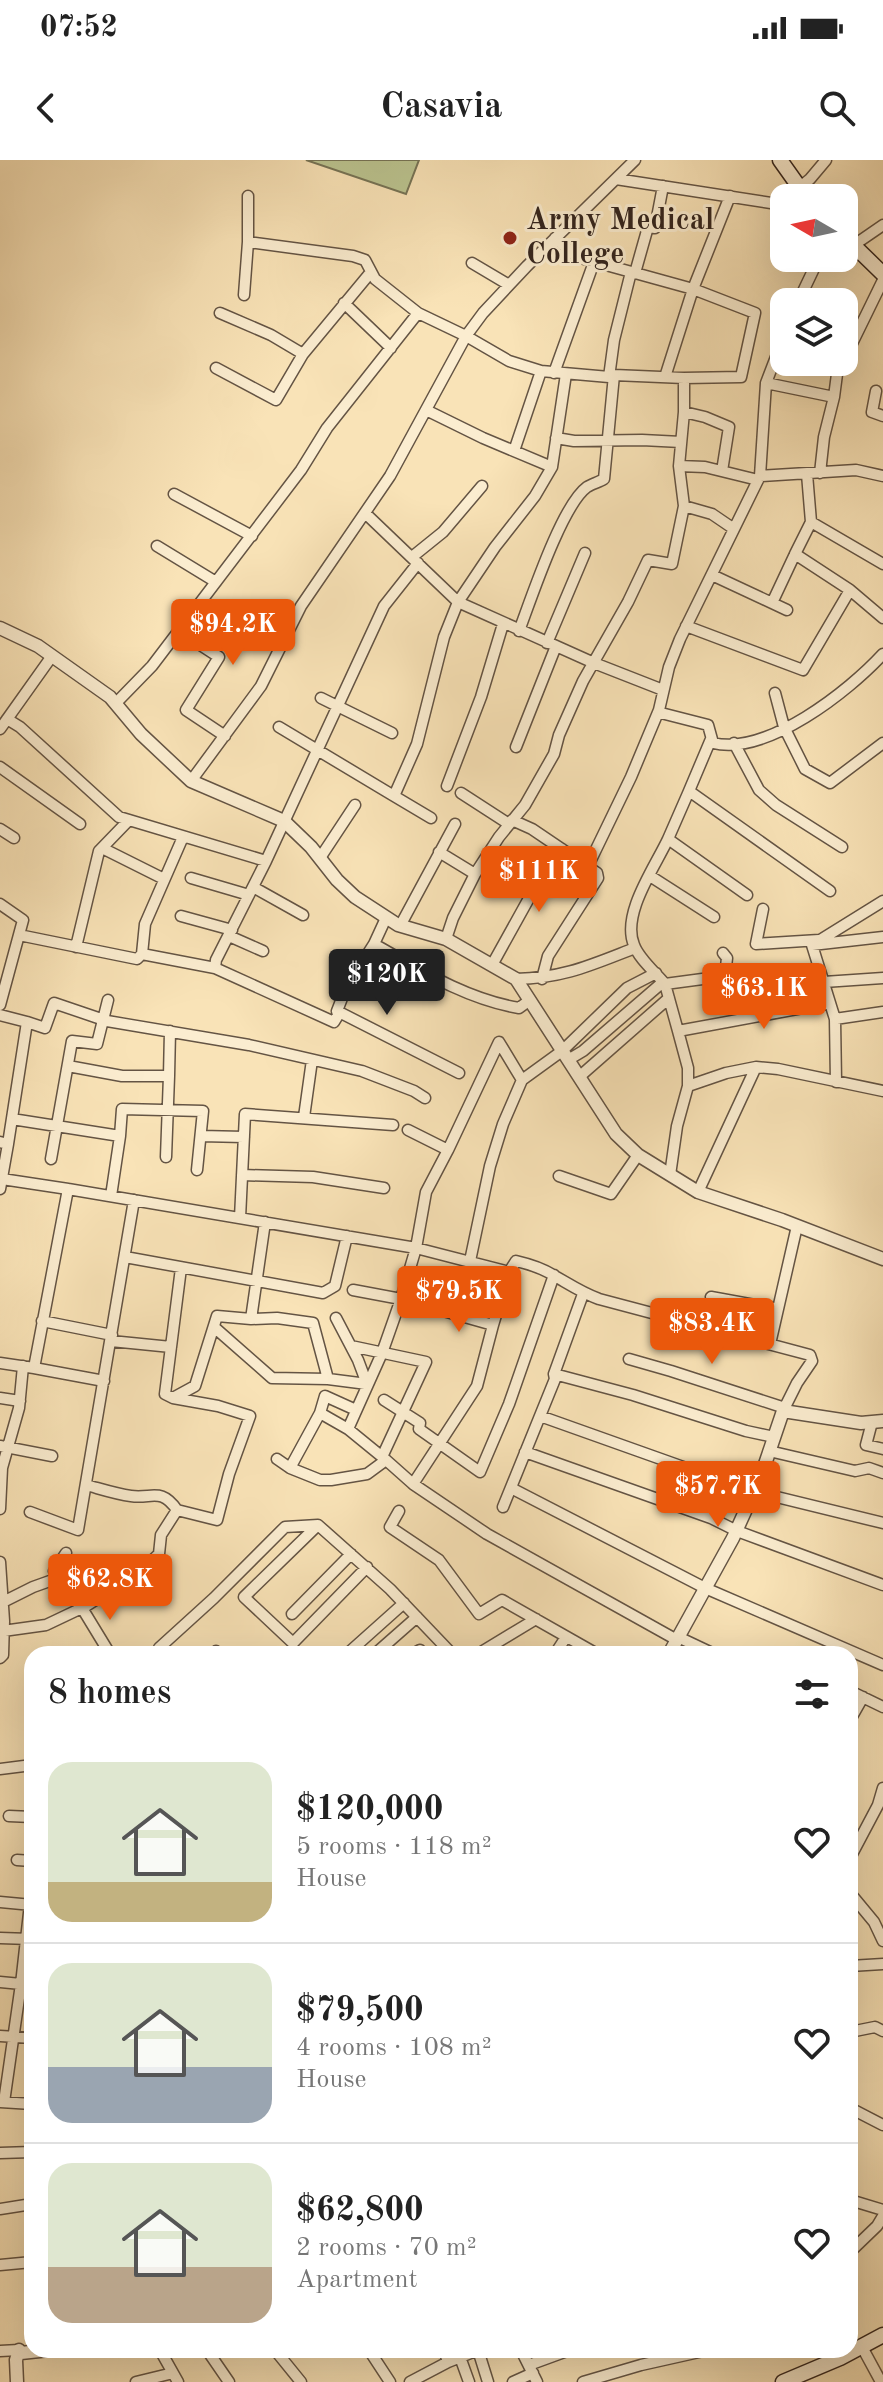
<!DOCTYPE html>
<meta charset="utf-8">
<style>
body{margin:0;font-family:"Old Standard TT",serif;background:#f2f2f2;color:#222;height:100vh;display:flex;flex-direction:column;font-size:30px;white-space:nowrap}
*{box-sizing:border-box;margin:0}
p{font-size:26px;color:#767676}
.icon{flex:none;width:44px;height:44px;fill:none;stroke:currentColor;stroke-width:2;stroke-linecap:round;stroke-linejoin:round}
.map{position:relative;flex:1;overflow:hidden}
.details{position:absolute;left:24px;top:1486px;width:834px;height:712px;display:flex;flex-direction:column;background:#fff;border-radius:24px;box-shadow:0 8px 32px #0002}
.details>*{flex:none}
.needle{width:52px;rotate:279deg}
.buttons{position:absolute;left:770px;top:24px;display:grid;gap:16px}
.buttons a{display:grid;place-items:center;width:88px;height:88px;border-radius:16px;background:#fff;box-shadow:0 8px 32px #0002;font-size:40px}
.price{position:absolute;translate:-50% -68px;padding:0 18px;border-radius:8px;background:#ea580c;color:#fff;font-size:26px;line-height:52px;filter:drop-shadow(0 2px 4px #0008)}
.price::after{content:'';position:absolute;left:50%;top:48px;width:24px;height:18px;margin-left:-12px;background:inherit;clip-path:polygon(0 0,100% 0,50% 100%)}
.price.active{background:#222;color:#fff}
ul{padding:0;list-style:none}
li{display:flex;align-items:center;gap:24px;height:200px;padding:0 24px}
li+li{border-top:2px solid #e0e0e0}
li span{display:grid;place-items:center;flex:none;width:224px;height:160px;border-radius:24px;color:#555}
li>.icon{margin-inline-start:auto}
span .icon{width:96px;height:96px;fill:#fffc;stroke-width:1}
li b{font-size:34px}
h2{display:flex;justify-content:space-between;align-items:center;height:96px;padding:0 24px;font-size:34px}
.status{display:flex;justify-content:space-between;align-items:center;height:56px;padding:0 40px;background:#fff;direction:ltr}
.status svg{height:22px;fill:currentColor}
header{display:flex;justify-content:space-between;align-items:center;height:104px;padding:0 24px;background:#fff;font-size:36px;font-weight:700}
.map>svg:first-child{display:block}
.green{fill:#bbc490;stroke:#777456;stroke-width:2}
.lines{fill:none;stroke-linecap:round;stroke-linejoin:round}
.minor-casing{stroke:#645444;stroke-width:13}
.tertiary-casing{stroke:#645444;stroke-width:15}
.secondary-casing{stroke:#33241d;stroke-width:17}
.minor{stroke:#fbedd0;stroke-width:10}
.tertiary{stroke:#fbedd0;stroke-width:12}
.secondary{stroke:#fbedd0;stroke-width:14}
.poi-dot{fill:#8f2418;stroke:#fbedd0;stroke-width:3}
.labels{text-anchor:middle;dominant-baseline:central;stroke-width:6;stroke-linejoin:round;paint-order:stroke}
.poi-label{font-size:30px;font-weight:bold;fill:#33241d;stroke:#fbedd0;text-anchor:start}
</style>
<div class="status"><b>07:52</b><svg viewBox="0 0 49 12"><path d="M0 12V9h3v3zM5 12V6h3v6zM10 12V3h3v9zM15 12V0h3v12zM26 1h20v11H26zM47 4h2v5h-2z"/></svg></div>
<header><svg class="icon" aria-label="back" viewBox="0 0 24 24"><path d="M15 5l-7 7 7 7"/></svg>Casavia<svg class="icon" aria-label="search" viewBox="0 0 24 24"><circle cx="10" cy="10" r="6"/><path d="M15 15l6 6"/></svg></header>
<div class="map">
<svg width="883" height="2222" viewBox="0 0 883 2222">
<rect width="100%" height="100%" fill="#f9e3b7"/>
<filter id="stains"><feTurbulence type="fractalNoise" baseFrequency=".0025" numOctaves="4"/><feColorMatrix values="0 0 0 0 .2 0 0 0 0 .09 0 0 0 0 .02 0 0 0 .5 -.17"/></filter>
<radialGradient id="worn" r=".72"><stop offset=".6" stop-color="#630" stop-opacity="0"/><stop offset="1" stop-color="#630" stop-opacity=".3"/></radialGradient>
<path class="green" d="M306,0H419L406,34Z"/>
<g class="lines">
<g class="minor-casing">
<path id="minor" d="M616,19L771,43H784
M800,27L810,19L826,0
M555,78L577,97L693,129L730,36
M248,82L353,96L365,100L375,119L418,153L466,176L509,201L541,211L609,217L614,215L684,218L741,217L755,153L693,129L665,217
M854,85L883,65
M472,103L509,125
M635,113L648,67L655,68L663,26
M244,135L248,82V36
M798,142L819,98
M344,143L391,188
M220,153L271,175L303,194
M784,176L766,223L760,316L680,479L669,507L659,550L661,553L708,565L713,583C767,596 849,531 883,494
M844,200L883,120
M216,208L276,240L303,194L371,112
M554,213L594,102
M609,217L614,180L631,112
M766,223L834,237L837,214L843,202
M876,231L872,252L883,256
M426,250L483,278L552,307
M684,252L705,257L729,267L722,311
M556,278L574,281L642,280L681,282
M514,291L541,211
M679,306L684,252V218
M820,313L824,277L834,237
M807,314L811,362L883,404
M760,316L856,310L883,316
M174,334L252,376
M684,346L712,354L734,369
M365,353L458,442L594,503L663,530
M811,362L795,394L850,430L883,458
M157,386L216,422
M412,397L443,372L482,326
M712,415L787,450
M772,443L795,394
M686,466L803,510L850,430
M179,471L219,497L186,550L225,576
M519,471C531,439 562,345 587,327C592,324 599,322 604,319L614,215
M547,483L585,393
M775,533L784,567L805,609L830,623L883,583
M321,538L392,573
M116,543L152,506L301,310L327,268L418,153
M7,559L20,567L119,657L266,701L384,446L418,403
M279,567L394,636
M0,569L52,496
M711,579L689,631L830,731
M734,583L759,630L776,645L842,687
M516,587L556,486
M0,607L80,664
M191,621L261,526L301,446L390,316L466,176L483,153L527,106L635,0
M447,626L481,537L503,464
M689,631L668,679L747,735
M461,633L509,664
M431,658L394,636L417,584L444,477L458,442L495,387L535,336L552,307L566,214
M512,660L532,669L597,713L598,718L548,796L542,819
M0,669L14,678
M183,677L145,764L142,794L215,808L216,800L266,701
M102,688L164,719
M439,692L475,714
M320,698L355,645
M588,706L631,617L659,550
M650,716L714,757
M191,718L249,735
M253,727L303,755
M0,744L23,760L0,845
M763,749L756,784L819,780
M181,756L232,770
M386,758L374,784C420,810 466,839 519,848L530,840
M400,766L455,664
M19,775L137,799L142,794
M229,776L263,791
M446,779L453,758L475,714L499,677L525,645L554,594L559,575L583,521L628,442L648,400L672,404L684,346L679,306L705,307L758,320
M817,782L883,741
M374,784L346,828L337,851L459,913
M76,787L99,691L129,660
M492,805L543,713L562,689
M215,808L334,862L340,852
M516,819C564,818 591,805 635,788
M824,822L883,818
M665,824C655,812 639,799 634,785C621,754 655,707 668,679
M0,855L27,862L8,984L0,982
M835,859L883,852
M27,862L45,868L54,843L107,861L249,885L362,911L414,931L425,938
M678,871L665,824L725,816L727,798L723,793
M568,900L583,891L663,822
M68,906L122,916H169L170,871
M579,917L669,838
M836,922L835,859L812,785L883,777
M688,926L726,913L756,907L778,909L883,931
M304,957L312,900
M12,959L120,976L111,1036
M408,970L448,990L499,882L522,920
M120,976L122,949L203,951L197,1010
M201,976L244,977
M166,997L169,916
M51,999L72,881L97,884L108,840
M242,1015L313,1017L384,1028
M670,1015L677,966L688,926V908L678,871L830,843
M559,1016L611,1034L638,995
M0,1029L8,984
M68,1029L416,1088L509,1112L516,1101C529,1104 542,1108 553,1115C569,1124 582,1133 599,1139L810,1195L812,1201L797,1223L783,1251
M698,1032L756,907
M240,1058L245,954L393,965
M125,1097L323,1133L335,1126L347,1076
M470,1101L490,1006L503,964L522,920L562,891L627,828L656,813
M181,1108L165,1234L173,1238L195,1226L217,1156L251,1159L265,1062
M353,1130L401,1139L493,1165L509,1112
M711,1137L778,1149
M42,1161L112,1175
M214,1167L272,1218L328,1219L313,1163L277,1158L251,1159
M111,1181L171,1187
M770,1184L797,1066
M351,1186L426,1202L382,1297
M629,1199L671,1211L785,1248
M0,1203L34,1208L68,1029L2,1019
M34,1208L104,1221
M554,1214L633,1235L746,1271L774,1277
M328,1219L367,1224L358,1200L336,1158
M0,1238L20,1241
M384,1240L420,1263L419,1269L480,1312L509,1244L554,1115
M356,1250L325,1236L320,1253L348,1269L382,1193L401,1139L416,1088L426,1032L448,990
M540,1256L748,1330L883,1363
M872,1262L866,1285L883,1289
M0,1286L52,1296
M769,1291L855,1311L869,1308L883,1313
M525,1292L711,1358L737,1371L883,1425
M277,1299L290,1308L320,1253
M386,1300L413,1324L477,1226L493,1165
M290,1308L320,1320H331L367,1314L386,1300L348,1269
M413,1324L487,1374L677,1480
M86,1325C101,1329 116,1334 131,1336C152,1339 161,1327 177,1350L217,1360L229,1314L250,1256L218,1246L173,1238
M511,1328L705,1428L883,1505
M503,1347L555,1219L554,1214L583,1134
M0,1349L2,1308L19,1248L23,1206
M399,1351L390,1367L439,1400L479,1454L502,1440L597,1494
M30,1352L78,1370L134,1040
M318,1365L244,1437L293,1483L367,1407
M0,1402L4,1461L3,1495L0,1498
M3,1442L33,1427L61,1417L54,1411L66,1393
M82,1448L110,1494
M292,1454L351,1394
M3,1471L46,1465L86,1446L141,1411L159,1394L161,1375L177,1350
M678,1477L714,1494
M159,1488L214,1438L285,1367L318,1365L390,1429L452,1494
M216,1491L219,1494
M347,1494L404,1443
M375,1494L417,1457
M413,1494L420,1490
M478,1494L536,1459
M555,1494L566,1477
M850,1531L883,1547
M850,1560L863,1537
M0,1609L32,1605
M9,1656L32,1657
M850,1698L878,1645L883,1628
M17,1700L32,1701
M850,1733L874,1762L883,1781
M0,1742L32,1745
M0,1778L30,1779
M850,1806L883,1804
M0,1822L21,1824L30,1744
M850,1872L875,1867L883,1871
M0,1876L32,1878
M0,1942L32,1944
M4,1942L21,1824L32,1826
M850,1948L883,1965
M0,1993L32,1992
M850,2040L883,2050
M0,2049L32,2044
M850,2092L877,2066L883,2056
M0,2105L32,2102
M862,2187L881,2222
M160,2190L178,2222
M207,2190L229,2222
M275,2190L301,2222
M369,2190L390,2222
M478,2190L488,2222
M521,2190L537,2222
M584,2190H588
M0,2191L19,2190
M460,2197L469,2222
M448,2202L478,2190
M529,2205L570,2190
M136,2222L173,2213
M410,2222L448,2202L444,2190
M513,2222L533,2213
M583,2222L641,2205L708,2190"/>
</g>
<g class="tertiary-casing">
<path id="tertiary" d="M0,468L38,486L110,537L141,574L191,621L284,661L311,687L337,720L355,737L398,765L446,779L516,819L616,974L638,995L698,1032L782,1060L883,1099
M669,1494L733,1378L761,1316L783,1251L861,1263L883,1261
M17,2222L16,2200L19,2190L21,2193L49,2190"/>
</g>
<g class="secondary-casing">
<path id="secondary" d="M780,0L807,38
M844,76L883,114
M783,2222L840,2198L883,2175"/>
</g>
<use href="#minor" class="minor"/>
<use href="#tertiary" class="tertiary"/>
<use href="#secondary" class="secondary"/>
</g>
<circle class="poi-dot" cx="510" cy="78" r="8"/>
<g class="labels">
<g class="poi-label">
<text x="526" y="61">Army Medical<tspan x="526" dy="34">College</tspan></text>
</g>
</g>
<rect width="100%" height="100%" filter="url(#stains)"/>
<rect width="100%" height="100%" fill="url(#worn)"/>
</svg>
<div class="buttons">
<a><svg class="needle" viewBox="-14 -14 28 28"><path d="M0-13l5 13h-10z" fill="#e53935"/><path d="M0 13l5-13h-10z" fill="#767676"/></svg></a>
<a><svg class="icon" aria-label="layers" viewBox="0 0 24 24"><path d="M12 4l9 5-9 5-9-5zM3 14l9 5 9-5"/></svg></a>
</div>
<b class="price" style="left:233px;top:507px">$94.2K</b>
<b class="price" style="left:539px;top:754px">$111K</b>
<b class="price active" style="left:387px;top:857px">$120K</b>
<b class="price" style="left:764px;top:871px">$63.1K</b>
<b class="price" style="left:459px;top:1174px">$79.5K</b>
<b class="price" style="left:712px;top:1206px">$83.4K</b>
<b class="price" style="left:718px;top:1369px">$57.7K</b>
<b class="price" style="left:110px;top:1462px">$62.8K</b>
<section class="details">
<h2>8 homes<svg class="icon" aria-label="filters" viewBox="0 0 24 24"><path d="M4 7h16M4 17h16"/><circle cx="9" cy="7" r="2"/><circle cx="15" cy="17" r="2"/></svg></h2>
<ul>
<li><span style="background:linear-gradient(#dfe7d0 75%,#c2b280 0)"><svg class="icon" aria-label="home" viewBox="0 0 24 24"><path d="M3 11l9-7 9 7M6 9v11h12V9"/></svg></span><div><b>$120,000</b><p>5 rooms · 118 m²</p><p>House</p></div><svg class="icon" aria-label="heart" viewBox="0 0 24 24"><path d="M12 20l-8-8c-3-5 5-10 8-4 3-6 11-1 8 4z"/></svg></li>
<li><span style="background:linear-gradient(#dfe7d0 65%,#9aa5b1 0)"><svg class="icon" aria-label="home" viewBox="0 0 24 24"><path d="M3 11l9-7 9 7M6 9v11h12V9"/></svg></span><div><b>$79,500</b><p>4 rooms · 108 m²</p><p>House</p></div><svg class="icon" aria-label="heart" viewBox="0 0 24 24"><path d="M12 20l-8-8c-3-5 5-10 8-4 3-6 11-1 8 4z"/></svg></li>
<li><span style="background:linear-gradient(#dfe7d0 65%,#b9a48a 0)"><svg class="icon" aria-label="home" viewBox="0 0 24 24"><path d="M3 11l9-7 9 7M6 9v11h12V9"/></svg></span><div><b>$62,800</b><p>2 rooms · 70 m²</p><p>Apartment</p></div><svg class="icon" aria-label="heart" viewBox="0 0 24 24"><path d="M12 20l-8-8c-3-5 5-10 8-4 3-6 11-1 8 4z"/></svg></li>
</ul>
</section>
</div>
